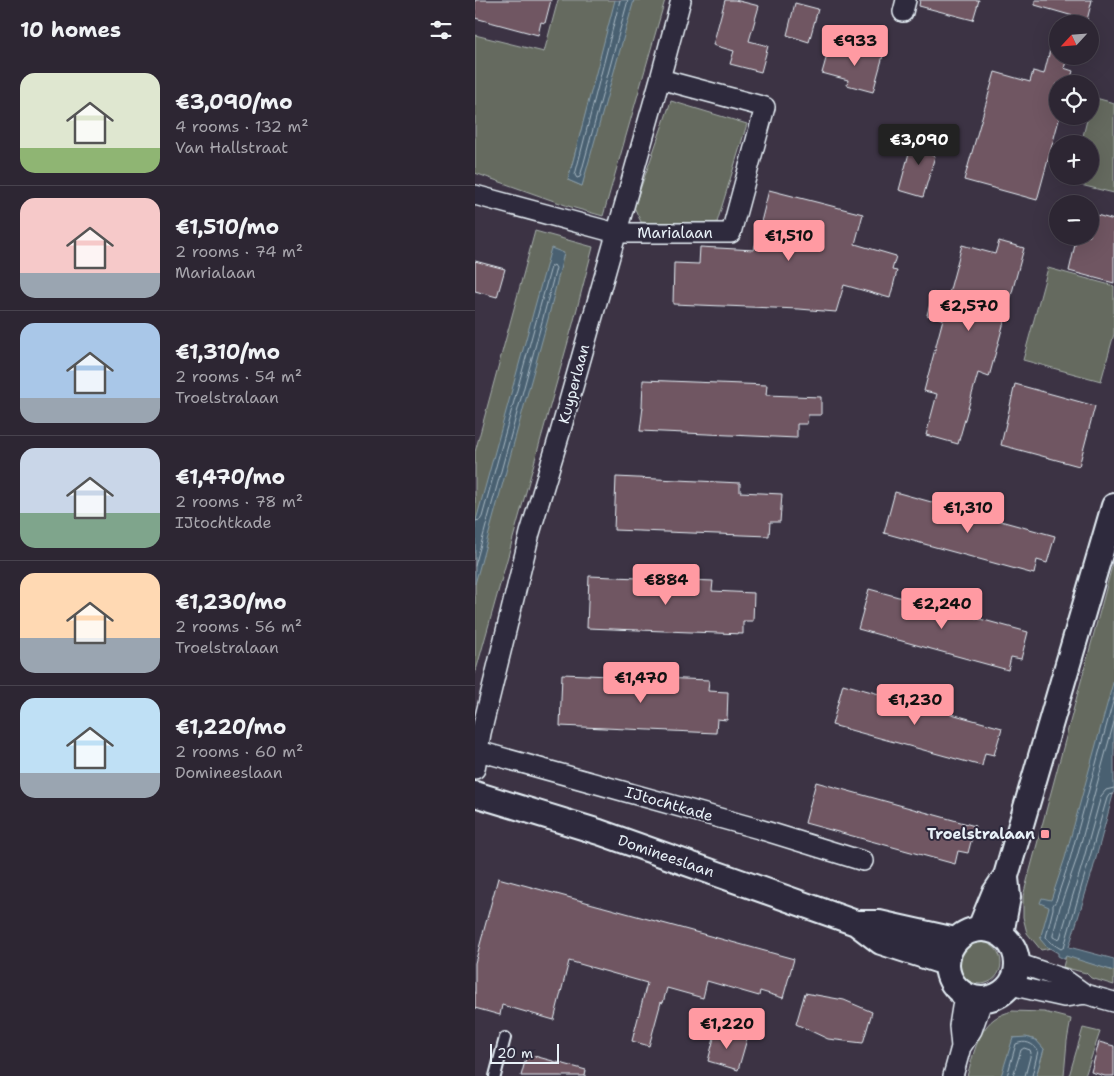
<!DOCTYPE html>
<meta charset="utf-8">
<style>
body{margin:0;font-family:"Shantell Sans",sans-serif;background:#39323f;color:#f1f3f6;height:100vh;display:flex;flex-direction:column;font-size:19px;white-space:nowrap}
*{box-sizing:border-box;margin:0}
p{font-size:16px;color:#a7a5ac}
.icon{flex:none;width:28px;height:28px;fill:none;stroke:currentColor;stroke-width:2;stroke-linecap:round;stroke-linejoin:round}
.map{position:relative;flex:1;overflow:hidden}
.sheet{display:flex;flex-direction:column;background:#2d2633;width:475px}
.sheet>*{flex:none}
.needle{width:32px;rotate:244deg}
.controls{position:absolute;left:574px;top:15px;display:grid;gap:10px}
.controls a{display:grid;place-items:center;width:50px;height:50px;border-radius:50%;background:#2d2633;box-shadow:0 5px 20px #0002,0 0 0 1px #48434e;font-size:25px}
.scale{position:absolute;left:15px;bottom:12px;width:69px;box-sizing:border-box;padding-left:5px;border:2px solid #e8f1f8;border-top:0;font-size:14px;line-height:18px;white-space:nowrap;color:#e8f1f8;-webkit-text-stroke:4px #2f2a3d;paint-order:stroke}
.price{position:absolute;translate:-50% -42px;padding:0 11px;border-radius:5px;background:#ff9aa2;color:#111;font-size:16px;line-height:32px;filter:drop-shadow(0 1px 2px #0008)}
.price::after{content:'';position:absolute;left:50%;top:30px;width:15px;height:11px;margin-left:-8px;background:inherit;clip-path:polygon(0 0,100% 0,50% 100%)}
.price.on{background:#222;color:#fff}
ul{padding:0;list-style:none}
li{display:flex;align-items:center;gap:15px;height:125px;padding:0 20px}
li+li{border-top:1px solid #48434e}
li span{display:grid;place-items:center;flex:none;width:140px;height:100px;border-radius:15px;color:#555}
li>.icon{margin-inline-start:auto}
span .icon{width:60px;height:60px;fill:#fffc;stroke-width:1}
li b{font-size:21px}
h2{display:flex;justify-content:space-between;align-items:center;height:60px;padding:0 20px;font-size:21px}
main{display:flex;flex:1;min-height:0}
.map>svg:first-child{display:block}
.green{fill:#656b5e;stroke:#a6aeab}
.water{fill:#486171;stroke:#889ba7}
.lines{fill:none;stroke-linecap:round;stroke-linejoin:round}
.shore{stroke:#a8b7c2;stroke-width:1}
.building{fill:#6f5762;stroke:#e8f1f8}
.service-casing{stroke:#e8f1f8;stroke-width:14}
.minor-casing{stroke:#e8f1f8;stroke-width:22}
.tertiary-casing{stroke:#e8f1f8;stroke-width:28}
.service{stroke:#2f2a3d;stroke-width:10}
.minor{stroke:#2f2a3d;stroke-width:19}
.tertiary{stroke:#2f2a3d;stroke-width:24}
.poi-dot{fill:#ff9aa2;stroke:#2f2a3d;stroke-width:2}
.labels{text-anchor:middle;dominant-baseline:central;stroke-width:4;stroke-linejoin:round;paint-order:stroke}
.street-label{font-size:15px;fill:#e8f1f8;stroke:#2f2a3d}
.poi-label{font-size:15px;font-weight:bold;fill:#e8f1f8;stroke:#2f2a3d;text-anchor:end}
</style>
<main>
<section class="sheet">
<h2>10 homes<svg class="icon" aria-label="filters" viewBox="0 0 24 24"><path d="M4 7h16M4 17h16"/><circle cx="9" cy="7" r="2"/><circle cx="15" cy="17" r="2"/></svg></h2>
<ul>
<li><span style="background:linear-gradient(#dfe7d0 75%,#8fb573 0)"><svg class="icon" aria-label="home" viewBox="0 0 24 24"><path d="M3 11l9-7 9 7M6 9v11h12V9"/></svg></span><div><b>€3,090/mo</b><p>4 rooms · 132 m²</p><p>Van Hallstraat</p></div></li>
<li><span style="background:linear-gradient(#f6c9c9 75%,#9aa5b1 0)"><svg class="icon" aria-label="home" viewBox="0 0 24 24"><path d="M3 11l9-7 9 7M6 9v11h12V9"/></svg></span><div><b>€1,510/mo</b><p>2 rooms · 74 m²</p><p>Marialaan</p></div></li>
<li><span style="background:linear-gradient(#a9c7e8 75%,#9aa5b1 0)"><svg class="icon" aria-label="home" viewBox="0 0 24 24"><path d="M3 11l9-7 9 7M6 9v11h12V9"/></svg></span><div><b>€1,310/mo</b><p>2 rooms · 54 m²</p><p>Troelstralaan</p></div></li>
<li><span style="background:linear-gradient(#c9d6e8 65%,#7fa58c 0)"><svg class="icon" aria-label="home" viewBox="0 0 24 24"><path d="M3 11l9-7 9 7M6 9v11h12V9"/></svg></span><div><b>€1,470/mo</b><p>2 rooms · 78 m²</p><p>IJtochtkade</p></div></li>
<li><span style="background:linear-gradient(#ffd9b3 65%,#9aa5b1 0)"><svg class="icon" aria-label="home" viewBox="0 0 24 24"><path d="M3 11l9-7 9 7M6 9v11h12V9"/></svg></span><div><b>€1,230/mo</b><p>2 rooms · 56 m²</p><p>Troelstralaan</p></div></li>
<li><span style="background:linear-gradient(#bfe0f5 75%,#9aa5b1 0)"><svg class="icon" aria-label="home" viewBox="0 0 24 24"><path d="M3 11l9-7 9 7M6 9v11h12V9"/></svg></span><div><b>€1,220/mo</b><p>2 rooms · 60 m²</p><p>Domineeslaan</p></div></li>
</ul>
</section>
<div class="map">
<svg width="639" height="1076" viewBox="0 0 639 1076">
<rect width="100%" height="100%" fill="#3c3344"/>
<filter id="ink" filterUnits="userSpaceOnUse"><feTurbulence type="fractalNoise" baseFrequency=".02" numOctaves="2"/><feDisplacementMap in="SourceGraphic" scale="10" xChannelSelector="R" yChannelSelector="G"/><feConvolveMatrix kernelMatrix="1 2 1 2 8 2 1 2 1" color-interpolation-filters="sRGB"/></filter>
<g filter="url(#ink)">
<path class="green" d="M83,0H141L93,180L107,186L147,0H190L128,216L96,207L0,173V35L69,52Z
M617,97L639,103V193L597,183L598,176H615V144H606L613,116H615V106Z
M196,101L272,124L240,229L166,222L159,207Z
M60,231L118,247L98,324L0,674V452Z
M573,268L639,286V334L626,381L548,360Z
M639,559V748L591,945L566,950L552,933L548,917V896Z
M484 963a21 21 0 1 1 42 0a21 21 0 1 1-42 0Z
M591,955L639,971V985L616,978L611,973L588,967Z
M537,1011L569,1012L596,1019L592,1041L589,1076H561L569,1049C557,1036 555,1037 538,1038L531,1076H492C498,1057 502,1032 519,1019C524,1015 531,1013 537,1011Z
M608,1028L625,1032L610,1076H594Z"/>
<path class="water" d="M140,0H159L107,186L93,180Z
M76,248L89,253L73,319L0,584V524Z
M639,679V791L618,869L594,947L639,959V971L591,956L589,959L583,956V953L571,946L565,939L574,907L565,903L567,898L576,900L590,858Z
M551,1037L561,1040L569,1049L561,1076H526L538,1038Z"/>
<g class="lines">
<path class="shore" d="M145,0L100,175L102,178L105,177L153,0
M0,521L5,520L7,517L76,267L79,265L81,268L68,318L0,566
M639,698L595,859L581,901L578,905V909L571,937L575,942L586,949L589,947L632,798L634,795L639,794
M639,722L601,861L585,907L578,935V937L582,939L585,938L607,865L626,796L631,790L639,788
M532,1076L541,1044C550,1040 558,1043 563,1051L557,1076
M538,1076L546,1050L549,1048L555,1050L556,1053L550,1076"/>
</g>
<path class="building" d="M0,0H76L70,23L66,22L63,35L0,18Z
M250,0H260L284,6L274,41L293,46L286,72L255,64L259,51L238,45Z
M445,0H504L498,20L444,6Z
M560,0H617L612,20L560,5Z
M320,3L343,9L334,42L312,35Z
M383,45L409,52L398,92L372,85L373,80L347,73L354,48L380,55Z
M575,50L582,52V56H593L589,68L598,71L594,84H582V116H585L562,200L489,180L520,72L555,82L558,71L569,74Z
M443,133L461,138L456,155L460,156L448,197L424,190L437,142L441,143Z
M294,190L388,214L380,244L421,256L417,270L422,271L415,298L369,285L361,312L324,309L198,304L199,263L224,264L225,247L279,250Z
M615,213L639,220V283L594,271L602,236H615Z
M524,241L549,248L514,377L503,373L483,444L451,435L462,394L449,391L468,319L452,315L458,293L473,297L487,245L520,254Z
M0,261L30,269L22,297L0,291Z
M168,380L292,385L291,395L346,397V415H333L332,424H322V438L165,431L168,407H167Z
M540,384L620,406L604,466L526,445Z
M141,477L265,483V492L307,494L305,522H295L294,536L139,530Z
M420,492L580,536L572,563L562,560L559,574L409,533Z
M114,576L238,581L237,591L279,593L278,621H268V634L112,628Z
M394,589L553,632L546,659L536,657L533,670L383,629Z
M87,674L234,680L233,691L253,692L252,720L242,719L241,733L85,726Z
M368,684L527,728L519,755L510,753L507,766L357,725Z
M341,782L500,826L493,853L483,851L480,864L330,823Z
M23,878L319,959L308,998L285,991L284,996L232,981L228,998L192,988L188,1003L186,1002L174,1046L157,1041L172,983L94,961L79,1020L27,1005L25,1015L0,1008V963Z
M330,993L369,1000L397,1012L388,1043L353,1039L321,1024Z
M241,1030L272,1039L263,1070L233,1061Z
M624,1042L639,1046V1076H630L616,1072Z
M52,1054L111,1070L110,1076H46Z"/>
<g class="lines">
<g class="service-casing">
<path id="service" d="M20,1076L30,1038"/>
</g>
<g class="minor-casing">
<path id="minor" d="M428,12L431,0
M0,195L141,233H256L290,107L185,79
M0,750L284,829L388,861
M0,769L6,733L55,533L85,433L111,341L185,79L206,0
M542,963L589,979L610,994L639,1002
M535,985L589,997L610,994
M486,1047L484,1026L489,995
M478,1076L486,1047L497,1030L508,999"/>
</g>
<g class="tertiary-casing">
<path id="tertiary" d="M0,794L124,832L381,923H404L480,940
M381,923L406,942L471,963
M505,928L519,894L531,876L639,506
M472 964a35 35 0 1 1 70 0a35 35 0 1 1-70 0Z
M526,934L533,897L531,878"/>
</g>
<use href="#service" class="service"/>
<use href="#minor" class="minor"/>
<use href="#tertiary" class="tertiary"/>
</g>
</g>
<rect class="poi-dot" x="565" y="829" width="10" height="10" rx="2.5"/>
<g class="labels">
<g class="street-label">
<text x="200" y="233">Marialaan</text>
<text transform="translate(99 384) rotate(-75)">Kuyperlaan</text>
<text transform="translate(194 804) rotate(16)">IJtochtkade</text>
<text transform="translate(191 856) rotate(19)">Domineeslaan</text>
</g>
<g class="poi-label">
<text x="560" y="834">Troelstralaan</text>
</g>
</g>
</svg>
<div class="controls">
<a><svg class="needle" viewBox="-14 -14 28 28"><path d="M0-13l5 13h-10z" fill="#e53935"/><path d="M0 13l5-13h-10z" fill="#a7a5ac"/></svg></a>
<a><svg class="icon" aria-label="locate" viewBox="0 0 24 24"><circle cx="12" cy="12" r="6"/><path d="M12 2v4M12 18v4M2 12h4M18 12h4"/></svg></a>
<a>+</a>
<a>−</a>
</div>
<div class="scale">20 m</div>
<b class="price" style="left:380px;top:67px">€933</b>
<b class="price on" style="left:444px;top:166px">€3,090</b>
<b class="price" style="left:314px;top:262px">€1,510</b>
<b class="price" style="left:494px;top:332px">€2,570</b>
<b class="price" style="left:493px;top:534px">€1,310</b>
<b class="price" style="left:191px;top:606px">€884</b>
<b class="price" style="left:467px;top:630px">€2,240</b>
<b class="price" style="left:166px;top:704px">€1,470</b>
<b class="price" style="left:440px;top:726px">€1,230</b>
<b class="price" style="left:252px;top:1050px">€1,220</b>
</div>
</main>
